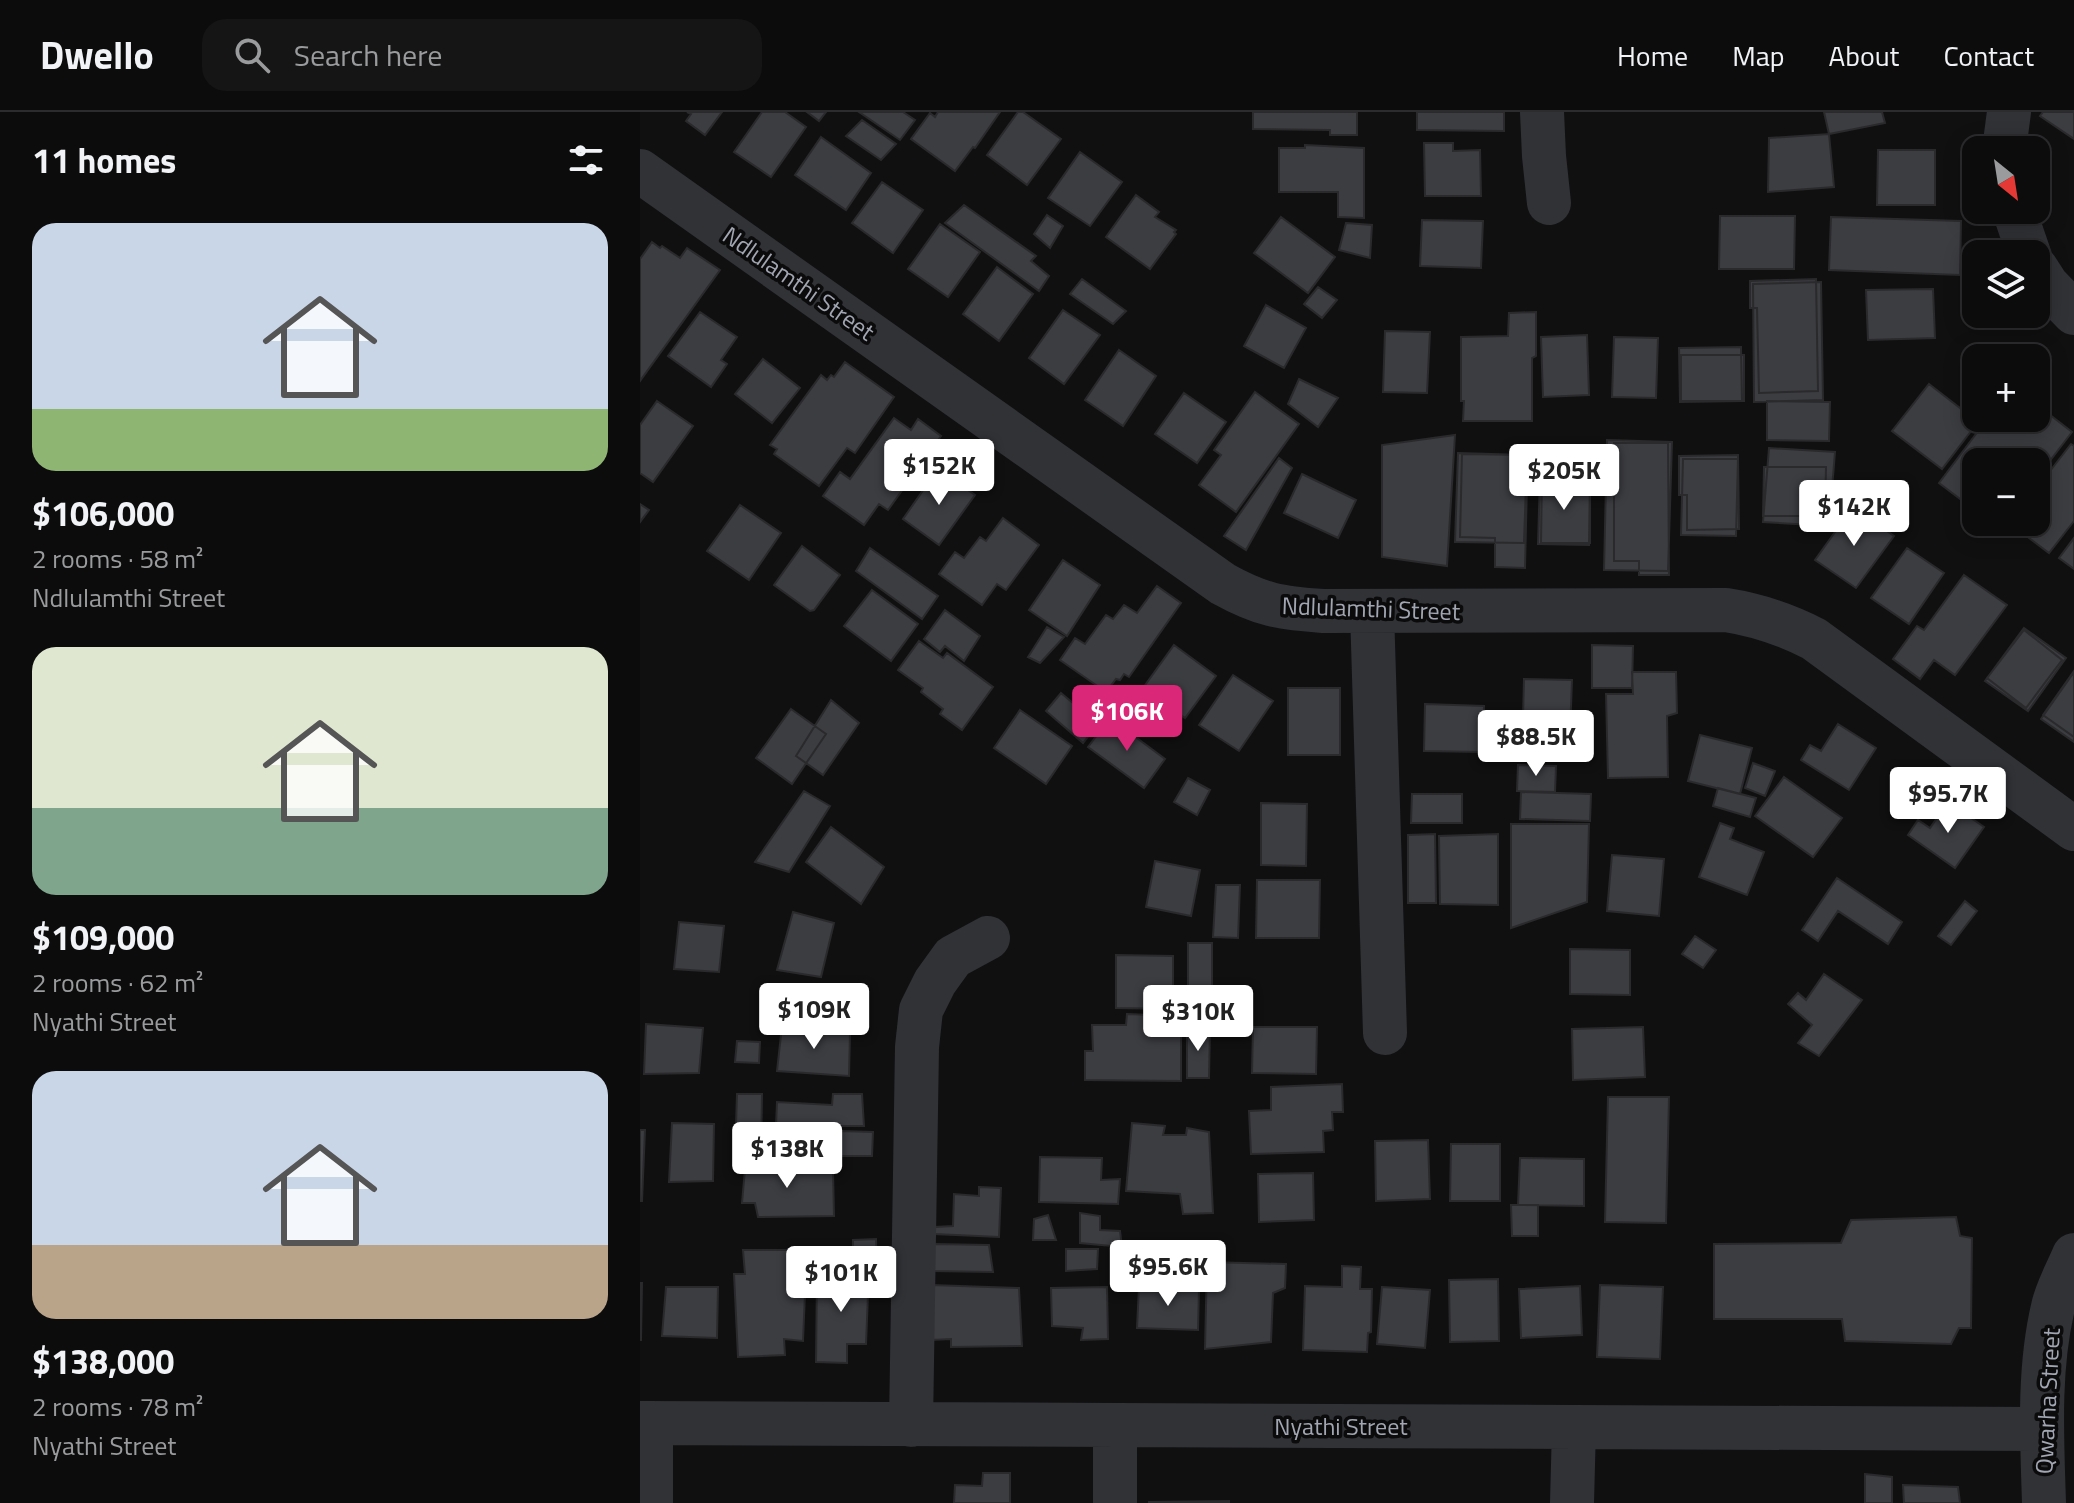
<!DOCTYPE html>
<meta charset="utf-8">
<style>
body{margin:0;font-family:"Titillium Web",sans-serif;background:#151516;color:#f1f3f6;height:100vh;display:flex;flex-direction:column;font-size:30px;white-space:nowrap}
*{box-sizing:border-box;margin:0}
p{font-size:26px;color:#9a9b9d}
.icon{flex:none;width:44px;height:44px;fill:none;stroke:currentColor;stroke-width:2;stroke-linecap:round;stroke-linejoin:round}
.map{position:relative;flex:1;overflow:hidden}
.details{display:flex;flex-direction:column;background:#0c0c0d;width:640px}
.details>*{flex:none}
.needle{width:52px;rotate:150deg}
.controls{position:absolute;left:1322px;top:24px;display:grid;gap:16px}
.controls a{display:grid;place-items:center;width:88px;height:88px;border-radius:16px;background:#0c0c0d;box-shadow:0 4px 20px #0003,0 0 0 2px #2c2c2e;font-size:40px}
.price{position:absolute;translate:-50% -68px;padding:0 18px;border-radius:8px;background:#fff;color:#222;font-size:26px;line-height:52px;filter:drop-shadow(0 2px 4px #0008)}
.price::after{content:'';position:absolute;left:50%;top:48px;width:24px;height:18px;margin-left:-12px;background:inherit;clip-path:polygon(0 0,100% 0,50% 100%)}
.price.selected{background:#db2777;color:#fff}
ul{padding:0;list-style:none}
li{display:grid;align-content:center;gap:16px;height:424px;padding:0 32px}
li span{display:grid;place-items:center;height:248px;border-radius:24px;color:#555}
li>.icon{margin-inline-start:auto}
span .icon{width:144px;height:144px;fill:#fffc;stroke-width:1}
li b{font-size:34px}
h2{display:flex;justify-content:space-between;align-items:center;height:96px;padding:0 32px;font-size:34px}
header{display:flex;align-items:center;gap:48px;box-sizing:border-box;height:112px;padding:0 40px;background:#0c0c0d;border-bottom:2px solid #2c2c2e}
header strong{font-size:38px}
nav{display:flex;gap:44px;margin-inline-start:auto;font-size:28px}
.search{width:560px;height:72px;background:#151516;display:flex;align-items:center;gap:20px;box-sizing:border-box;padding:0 28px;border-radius:24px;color:#9a9b9d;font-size:30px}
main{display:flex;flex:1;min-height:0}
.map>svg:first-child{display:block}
.building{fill:#3c3d41;stroke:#2a2a2d;stroke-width:2}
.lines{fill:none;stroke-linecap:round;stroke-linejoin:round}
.minor{stroke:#313236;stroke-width:44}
.labels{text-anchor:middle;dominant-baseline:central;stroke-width:7;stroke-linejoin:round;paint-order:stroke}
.street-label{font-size:24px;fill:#a1a6b2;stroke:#0b0b0c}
</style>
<header>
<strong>Dwello</strong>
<div class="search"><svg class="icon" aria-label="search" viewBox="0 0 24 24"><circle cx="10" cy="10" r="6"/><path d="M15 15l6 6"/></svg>Search here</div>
<nav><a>Home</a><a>Map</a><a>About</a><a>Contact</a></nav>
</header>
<main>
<section class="details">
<h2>11 homes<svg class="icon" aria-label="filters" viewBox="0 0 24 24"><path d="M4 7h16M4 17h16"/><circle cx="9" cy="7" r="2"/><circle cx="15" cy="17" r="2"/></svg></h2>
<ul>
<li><span style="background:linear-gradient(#c9d6e8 75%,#8fb573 0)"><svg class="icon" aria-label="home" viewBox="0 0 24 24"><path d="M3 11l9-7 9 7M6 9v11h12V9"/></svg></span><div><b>$106,000</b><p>2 rooms · 58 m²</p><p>Ndlulamthi Street</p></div></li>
<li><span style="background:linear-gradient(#dfe7d0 65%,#7fa58c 0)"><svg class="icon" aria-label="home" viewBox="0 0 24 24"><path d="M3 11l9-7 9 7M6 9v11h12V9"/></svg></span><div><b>$109,000</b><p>2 rooms · 62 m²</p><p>Nyathi Street</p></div></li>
<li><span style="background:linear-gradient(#c9d6e8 70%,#b9a48a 0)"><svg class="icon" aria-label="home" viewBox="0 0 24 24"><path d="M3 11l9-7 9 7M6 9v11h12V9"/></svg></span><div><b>$138,000</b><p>2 rooms · 78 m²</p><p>Nyathi Street</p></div></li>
</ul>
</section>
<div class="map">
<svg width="1434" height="1391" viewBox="0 0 1434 1391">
<rect width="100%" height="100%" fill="#101011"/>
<path class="building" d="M47,0H82L65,23L46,9L51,2Z
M122,0H145L166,15L131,65L94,40Z
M167,0H186L179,9Z
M219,0H263L275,8L260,28Z
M298,0H360L335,36L333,35L315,59L271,27L290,1L295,5Z
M378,0H383L421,27L387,73L347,43Z
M613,0H717V23H690V18L613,17Z
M777,0H864V19L777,18Z
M1184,0H1242L1245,11L1189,22Z
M1403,0H1434V27L1400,4Z
M222,8L256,32L241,48L206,24Z
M1189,22L1194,75L1128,80L1129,26Z
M181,25L231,61L206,98L155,63Z
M784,31H813V39L840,38L841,84H785Z
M665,33L724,36V106L698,105V80H639V36H665Z
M1238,38H1295V93H1237Z
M440,40L482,70L450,114L408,86Z
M242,70L283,98L253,141L212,111Z
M496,83L519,100L515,105L536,118L534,120L536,122L510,157L466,125Z
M324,93L396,144L391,149L409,164L399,179L305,111Z
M407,103L423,114L410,136L394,122Z
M1080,104H1155L1154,157H1079Z
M641,105L695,145L668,181L614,141Z
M1191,105L1321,109L1320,163L1189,158Z
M782,108L843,109L841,156L780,154Z
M706,111L732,113L730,146L699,138Z
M300,112L340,140L308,185L268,157Z
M12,130L20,136L22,134L40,146L47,136L80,158L0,269V147Z
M357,155L393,182L359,229L323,202Z
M442,167L486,199L473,212L430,182Z
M1176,167L1178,279L1119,281L1117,196H1110V169Z
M1181,170L1183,288L1114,290L1113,172Z
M678,175L697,188L682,206L664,192Z
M1293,177L1295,226L1228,228L1226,178Z
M626,193L666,216L644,256L604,234Z
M423,198L460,223L424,272L389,246Z
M60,200L97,225L81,248L87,252L71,275L28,244Z
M896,200V244L892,246V309H823L824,289H821V225L868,224L869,201Z
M745,219L790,220L787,281L743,280Z
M947,223L949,283L903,285L901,225Z
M974,225L1018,226L1016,286L972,285Z
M1101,235L1102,289L1040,290L1039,236Z
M479,238L516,264L483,314L445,288Z
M1041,243H1104V289H1041Z
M123,247L160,276L132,311L95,282Z
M205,250L254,285L215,341L207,336L179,374L134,342L137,337L130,333L181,263L187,268L191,263L194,265Z
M659,267L698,286L678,315L648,292Z
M1289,272L1338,310L1302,357L1252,319Z
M615,280L659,312L596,400L559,373L581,343L574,338Z
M544,281L586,310L557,351L515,322Z
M17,289L53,314L13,370L0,361V313Z
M1127,289L1190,290L1189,329L1127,328Z
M1396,292L1432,320L1396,367V350H1336V399L1299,371L1348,306H1396Z
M254,306L271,318L278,307L301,324L248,398L239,392L224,413L183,384L200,360L210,367Z
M815,323L807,454L742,445V333Z
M967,328L1032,330L1028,459L964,458Z
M974,331H1028L1029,463H999V449H974Z
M1431,332L1434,334V409L1409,441L1369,411L1396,410V377Z
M1129,336L1195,340L1189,414L1123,410Z
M818,341L887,343L884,431L815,430Z
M822,342L894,343L893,371H887L885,456L855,455V426L820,425Z
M1098,343L1099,417L1047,418V383H1039V344Z
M639,346L652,356L606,438L584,424Z
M1043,347H1098L1096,424L1041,423Z
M1124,355H1186L1185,404H1123Z
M298,357L335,383L299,433L263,407Z
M662,362L716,388L698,426L644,401Z
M902,363L927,364V378H950V431H901Z
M900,365L950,366L949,433L898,432Z
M0,392L9,398L0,410Z
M100,393L141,421L109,468L67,439Z
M1213,395L1254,424L1216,476L1175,448Z
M363,406L399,433L366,478L357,472L342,493L299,462L315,440L324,446L340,425L346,429Z
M1434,426V457L1419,446Z
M162,434L200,463L174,498L170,499L134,473Z
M230,436L298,484L282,507L216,459Z
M1267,436L1304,461L1269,512L1231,486Z
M423,448L460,473L427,524L389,498Z
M1324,463L1367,493L1315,563L1294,548L1280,567L1253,547L1277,514L1284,518Z
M517,474L541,491L489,565L484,562L480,568L476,567L466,580L420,548L435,526L445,532L466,503L473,507L484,493L497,501Z
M232,478L278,512L251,549L204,514Z
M305,498L340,524L324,549L305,534L300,540L284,527Z
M407,515L424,525L400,551L388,545Z
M1384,516L1426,546L1388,599L1345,569Z
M1384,518L1422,548L1386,596L1347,566Z
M279,529L303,546L307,541L353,575L322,618L300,602L303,597L281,580L283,576L258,558Z
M534,533L576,564L545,606L503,576Z
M952,533L993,534L992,576H952Z
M1434,559V625L1403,603Z
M992,560H1036L1037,601L1027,604L1028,665L968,666L966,582H993Z
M1434,560V630L1401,607Z
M593,563L633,589L599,639L559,613Z
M884,567L932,568L929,647L882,646Z
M648,576H700V643H648Z
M421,581L458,612L443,631L406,599Z
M191,588L219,611L183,663L156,644Z
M785,592L844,594L843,640L784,639Z
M151,597L186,622L152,672L116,646Z
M380,598L432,634L406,672L354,636Z
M470,606L525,647L504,676L448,635Z
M1198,612L1236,636L1209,678L1161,648L1170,633L1181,639Z
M1060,623L1112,636L1100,682L1048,669Z
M1113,651L1135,659L1125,684L1105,676Z
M878,653L916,654L915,680L877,679Z
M1144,665L1202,706L1173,745L1115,704Z
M548,666L570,678L557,703L534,690Z
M1078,676L1116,686L1110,705L1073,694Z
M164,679L190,694L149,760L115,750Z
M881,680L951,682L950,709L880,707Z
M772,682H822V711H771Z
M1308,690L1344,715L1315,756L1268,723L1278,708L1290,716Z
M621,691L667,692L666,754L621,753Z
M1080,711L1094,716L1090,727L1124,740L1107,783L1059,765Z
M871,712H949L947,790L871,816Z
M191,715L244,755L221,792L166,750Z
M795,722L796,791H768V723Z
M858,722V793L800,792L799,724Z
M972,743L1024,747L1019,804L967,799Z
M515,749L560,758L551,804L506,795Z
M1197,766L1262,810L1248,832L1198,799L1178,829L1162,818Z
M617,768H680L679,826H616Z
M576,773H600L598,826L573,825Z
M1325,789L1337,799L1311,833L1298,824Z
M153,800L194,811L181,865L137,858Z
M39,810L84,814L79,860L34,857Z
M1055,824L1076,838L1063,856L1042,842Z
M548,831H572V886L548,887Z
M930,837L990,838V883L930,882Z
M476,843L533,844V897L476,896Z
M1184,862L1222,888L1179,944L1158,931L1172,913L1148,892L1158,881L1166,888Z
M487,902L511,903L510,913L541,912V969L445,968V939H453L452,913H486Z
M6,912L63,916L59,961L4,962Z
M142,914H193V920L210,921L209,964L137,959Z
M613,915H677L676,962L612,961Z
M1003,915L1005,965L933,968L932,917Z
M547,916L570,917L569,966H547Z
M97,929L120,930L119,951L95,950Z
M702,972L703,1000H692L693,1018L683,1019L684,1040L611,1042L609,999L631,998V975Z
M97,982H122L121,1042L95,1044Z
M193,982H222L224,1014H194L192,1042L135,1038L137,990L192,993Z
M968,985H1029L1026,1111L965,1110Z
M32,1011L74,1012L73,1069L29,1070Z
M492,1011L525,1014L523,1023H546L547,1016L569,1020L573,1101L543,1102L540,1082L486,1079Z
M0,1018H5L2,1089H0Z
M199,1019L233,1020L232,1044H199Z
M788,1028L790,1087L736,1089L735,1029Z
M811,1032H860V1089H810Z
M400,1045L462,1046L461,1068L480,1067L478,1092L399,1090Z
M106,1046L140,1047L141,1059H193L194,1104L118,1105L115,1091H102Z
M880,1046L944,1047V1094L878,1093Z
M673,1061L674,1108L619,1110L618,1062Z
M339,1075L361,1076L359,1125L294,1122L295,1115L313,1114L314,1082L339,1084Z
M871,1093H898V1124H872Z
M440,1101L460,1104V1118L480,1119L482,1135L440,1131Z
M408,1103L416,1128H393L394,1107Z
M1316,1105L1320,1124L1332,1126L1331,1216H1319L1311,1232L1205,1229L1202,1207H1074V1132L1201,1131L1211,1108Z
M236,1127L237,1154H213V1128Z
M294,1132L349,1133L353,1160L292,1159Z
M511,1132H560L557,1161L509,1162Z
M426,1137H458L457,1157L426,1159Z
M103,1138H150L149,1182L165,1181L163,1229L144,1227L145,1243L98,1245L94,1162H105Z
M567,1150L646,1152L645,1176L633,1181L631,1230L565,1237Z
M702,1154L721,1155L720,1177H732L731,1220L728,1221L727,1240L663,1238L665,1174L702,1175Z
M229,1158L226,1232H207V1251L176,1250L177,1163Z
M858,1167L859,1229L810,1230L809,1168Z
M0,1171H2L1,1228H0Z
M291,1173L379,1176L382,1234L311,1235V1227L291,1228Z
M960,1173L1023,1175L1020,1247L957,1245Z
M499,1174L559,1176L558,1218L497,1216Z
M940,1174L942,1223L881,1226L879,1177Z
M26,1175H78L77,1226L22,1224Z
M467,1175L468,1227L441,1228L443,1216L412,1214L411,1176Z
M742,1175L790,1178L785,1236L737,1232Z
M343,1361H370V1391H314L315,1373L342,1374Z
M1225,1362L1252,1365V1391H1225Z
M1263,1373L1318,1375L1320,1391H1264Z
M589,1389V1391H509V1390Z"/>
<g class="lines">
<path class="minor" d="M902,0L904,44L909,91
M1364,38L1369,0
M0,59L583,472C621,493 640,496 683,499L1086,498C1118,503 1145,512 1174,527L1434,717
M1374,98L1389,142
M1396,156L1407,173L1434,201
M732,499L745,921
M0,1311L1402,1317
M11,1311V1391
M271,1313L277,935L281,898L295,870L313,845L348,826
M475,1313V1391
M932,1391L934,1315
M1404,1391C1402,1326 1398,1258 1413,1195C1417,1177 1427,1160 1434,1143"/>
</g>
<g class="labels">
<g class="street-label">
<text transform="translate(159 171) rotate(35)">Ndlulamthi Street</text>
<text transform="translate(731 496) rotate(2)">Ndlulamthi Street</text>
<text transform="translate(1407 1289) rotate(-87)">Qwarha Street</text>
<text x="701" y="1314">Nyathi Street</text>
</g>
</g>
</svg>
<div class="controls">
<a><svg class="needle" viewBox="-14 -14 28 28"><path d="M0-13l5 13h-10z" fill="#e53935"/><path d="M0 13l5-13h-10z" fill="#9a9b9d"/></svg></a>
<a><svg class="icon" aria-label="layers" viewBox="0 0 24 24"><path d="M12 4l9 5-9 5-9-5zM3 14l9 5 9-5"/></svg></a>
<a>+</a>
<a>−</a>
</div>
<b class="price" style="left:299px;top:395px">$152K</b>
<b class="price" style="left:924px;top:400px">$205K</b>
<b class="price" style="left:1214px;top:436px">$142K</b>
<b class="price selected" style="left:487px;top:641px">$106K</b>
<b class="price" style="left:896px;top:666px">$88.5K</b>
<b class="price" style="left:1308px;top:723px">$95.7K</b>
<b class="price" style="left:174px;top:939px">$109K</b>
<b class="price" style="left:558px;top:941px">$310K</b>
<b class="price" style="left:147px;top:1078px">$138K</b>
<b class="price" style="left:528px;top:1196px">$95.6K</b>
<b class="price" style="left:201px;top:1202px">$101K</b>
</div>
</main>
